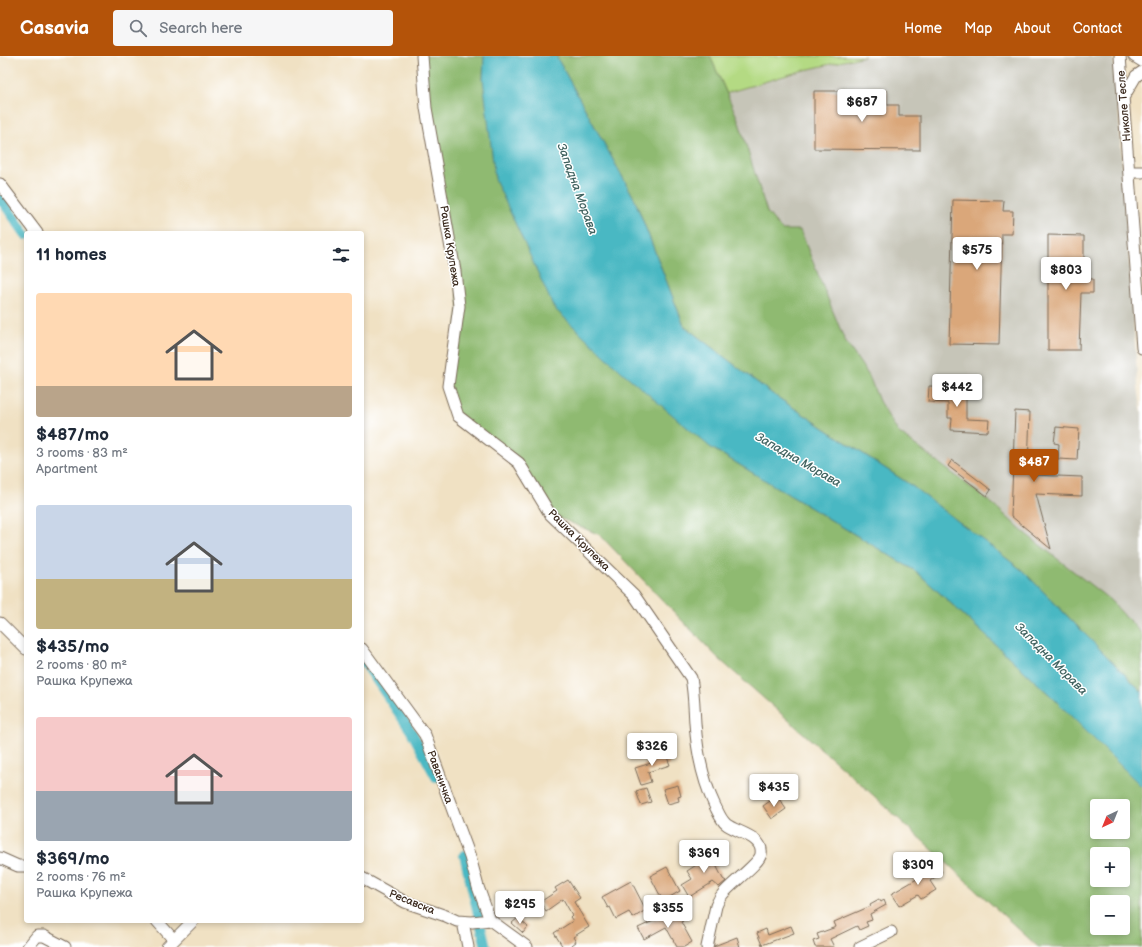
<!DOCTYPE html>
<meta charset="utf-8">
<style>
body{margin:0;font-family:"Balsamiq Sans",sans-serif;background:#f6f6f7;color:#1f2937;height:100vh;display:flex;flex-direction:column;font-size:15px;white-space:nowrap}
*{box-sizing:border-box;margin:0}
p{font-size:13px;color:#747a83}
.icon{flex:none;width:22px;height:22px;fill:none;stroke:currentColor;stroke-width:2;stroke-linecap:round;stroke-linejoin:round}
.map{position:relative;flex:1;overflow:hidden}
.panel{position:absolute;left:24px;top:175px;width:340px;height:692px;display:flex;flex-direction:column;background:#fff;border-radius:4px;box-shadow:0 2px 6px #0003}
.panel>*{flex:none}
.needle{width:26px;rotate:223deg}
.controls{position:absolute;left:1090px;top:743px;display:grid;gap:8px}
.controls a{display:grid;place-items:center;width:40px;height:40px;border-radius:4px;background:#fff;box-shadow:0 2px 6px #0003;font-size:20px}
.price{position:absolute;translate:-50% -34px;padding:0 9px;border-radius:4px;background:#fff;color:#222;font-size:13px;line-height:26px;filter:drop-shadow(0 1px 2px #0008)}
.price::after{content:'';position:absolute;left:50%;top:24px;width:12px;height:9px;margin-left:-6px;background:inherit;clip-path:polygon(0 0,100% 0,50% 100%)}
.price.current{background:#b45309;color:#fff}
ul{padding:0;list-style:none}
li{display:grid;align-content:center;gap:8px;height:212px;padding:0 12px}
li span{display:grid;place-items:center;height:124px;border-radius:4px;color:#555}
li>.icon{margin-inline-start:auto}
span .icon{width:72px;height:72px;fill:#fffc;stroke-width:1}
li b{font-size:17px}
h2{display:flex;justify-content:space-between;align-items:center;height:48px;padding:0 12px;font-size:17px}
header{display:flex;align-items:center;gap:24px;box-sizing:border-box;height:56px;padding:0 20px;background:#b45309;color:#fff}
header strong{font-size:19px}
nav{display:flex;gap:22px;margin-inline-start:auto;font-size:14px}
.search{width:280px;height:36px;background:#f6f6f7;display:flex;align-items:center;gap:10px;box-sizing:border-box;padding:0 14px;border-radius:4px;color:#747a83;font-size:15px}
.map>svg:first-child{display:block}
.industrial{fill:#c6c5b8}
.green{fill:#b4da83;stroke:#788250}
.forest{fill:#8fba71;stroke:#657248;fill-rule:evenodd}
.water{fill:#4ab8c3;stroke:#427170}
.lines{fill:none;stroke-linecap:round;stroke-linejoin:round}
.canal{stroke:#4ab8c3;stroke-width:10}
.building{fill:#daa77a}
.minor-casing{stroke:#7a6a58;stroke-width:13}
.minor{stroke:#fff;stroke-width:11}
.labels{text-anchor:middle;dominant-baseline:central;stroke-width:3;stroke-linejoin:round;paint-order:stroke}
.street-label{font-size:11px;fill:#3b2a1e;stroke:#fff}
.water-label{font-size:12px;font-style:italic;fill:#416360;stroke:#fff}
</style>
<header>
<strong>Casavia</strong>
<div class="search"><svg class="icon" aria-label="search" viewBox="0 0 24 24"><circle cx="10" cy="10" r="6"/><path d="M15 15l6 6"/></svg>Search here</div>
<nav><a>Home</a><a>Map</a><a>About</a><a>Contact</a></nav>
</header>
<div class="map">
<svg width="1142" height="891" viewBox="0 0 1142 891">
<rect width="100%" height="100%" fill="#fff"/>
<filter id="ink" filterUnits="userSpaceOnUse"><feTurbulence type="fractalNoise" baseFrequency=".025" numOctaves="2"/><feDisplacementMap in="SourceGraphic" scale="8" xChannelSelector="R" yChannelSelector="G"/><feConvolveMatrix kernelMatrix="1 2 1 2 8 2 1 2 1" color-interpolation-filters="sRGB"/></filter>
<filter id="wash" filterUnits="userSpaceOnUse"><feTurbulence type="fractalNoise" baseFrequency=".012" numOctaves="4" result="noise"/><feDisplacementMap in="SourceGraphic" scale="16" xChannelSelector="R" yChannelSelector="G"/><feGaussianBlur stdDeviation="0.9" result="paint"/><feColorMatrix in="noise" values="0 0 0 0 0 0 0 0 0 0 0 0 0 0 0 0 0 1.4 0 .05"/><feComposite in="paint" operator="in"/></filter>
<g filter="url(#wash)">
<rect width="100%" height="100%" fill="#f0e1c3"/>
<path class="industrial" d="M865,0H1113L1119,62L1138,331L1142,358V578L1110,544L1022,475L994,449L898,376L879,345L869,320L845,285L800,174H782L767,156L738,63L727,38L730,36L801,15Z"/>
<path class="green" d="M710,0H865L801,15L730,36L727,38Z"/>
<path class="forest" d="M422,0H484L483,23L710,391L917,516L1050,639L1142,731V891H1038L861,728L718,602L600,479L550,458L519,407L458,360L448,330L459,249ZM1097,750H1123V776H1097ZM1097,798H1123V824H1097ZM1097,846H1123V872H1097Z
M556,0H710L738,63L767,156L782,174H800L845,285L869,320L879,345L898,376L994,449L1022,475L1110,544L1142,578V636L1023,515L912,430L771,337L684,270L634,142Z"/>
<path class="water" d="M484,0H556L634,142L684,270L771,337L912,430L1023,515L1142,636V731L1050,639L917,516L710,391L621,315L554,252L495,123L483,23Z"/>
<g class="lines">
<path class="canal" d="M0,142L26,179
M362,603L411,675L436,721
M464,799L486,891"/>
</g>
<g id="blocks">
<path class="building" d="M814,35H887V49H899V60H920V94L814,93Z
M953,144L1004,145L1003,155H1013L1012,178H1002L999,289L949,288Z
M1048,179L1084,180V223H1093V237H1081L1079,294H1048Z
M929,330L966,331V363L989,364L988,376L951,374L952,362H948V347L928,346Z
M1015,355L1030,356L1028,411H1032V419L1082,421V440L1036,438L1051,493L1011,460Z
M1056,371L1079,373L1077,404L1058,403L1059,388L1054,387Z
M952,404L991,434L987,440L948,410Z
M665,696L670,709L648,716L651,726L641,729L635,712L651,707L649,701Z
M678,729L681,740L678,741L679,745L668,748L663,733Z
M646,732L651,746L641,749L636,735Z
M777,740L786,753L772,763L763,750Z
M708,792L718,808L716,809L723,823L726,825L719,831L713,826L689,841L682,829L692,823L687,815L701,806L697,799Z
M934,805L942,816L930,825L936,834L921,843L918,839L899,850L891,838L929,816L925,812Z
M667,811L680,835L663,845L650,820Z
M568,824L580,842L574,846L589,871L573,881L576,886L569,891H563L554,877L573,865L570,861L572,859L563,843L546,855L540,846L557,835L555,832Z
M631,825L646,854L633,862L629,856L616,863L610,851L608,852L602,841Z
M879,843L881,846L884,844L886,849L870,858L872,864L866,866L868,870L859,874L857,870L830,883L834,891H815L813,885L819,883L817,878L836,871L834,866L871,850L870,848Z
M677,854L683,865L681,866L692,886L684,891H677L666,871L644,883L638,872Z
M518,862L528,871L523,877L512,867Z
M791,870L794,877L762,889L757,877L766,873L768,879Z
M737,881L740,891H714V890Z"/>
</g>
</g>
<g filter="url(#ink)">
<use href="#blocks" fill-opacity="0" stroke="#7a6a58" stroke-width="1"/>
<g class="lines">
<g class="minor-casing">
<path id="minor" d="M422,0L426,52L455,215L459,250L448,330L458,360L519,407L550,458L634,539L691,622C694,637 694,652 695,667C697,695 703,725 715,750C718,756 721,764 726,768C735,776 764,780 761,798C760,807 729,829 722,839C719,842 718,846 716,850L707,891
M1120,0L1142,292
M1134,0L1142,5
M1123,42L1136,20L1142,16
M1129,116H1142
M0,128L37,177
M0,567L26,593
M362,593L425,679L470,801L478,831L490,864
M0,802L18,810H26
M362,822L405,846L446,860L457,865L472,866L490,864L527,891
M157,865L174,884
M463,866L468,891
M28,891L37,880H44L65,891
M167,891L193,865
M860,891L891,876"/>
</g>
<use href="#minor" class="minor"/>
</g>
</g>
<g class="labels">
<g class="street-label">
<text transform="translate(1124 50) rotate(-95)">Николе Тесле</text>
<text transform="translate(450 190) rotate(81)">Рашка Крупежа</text>
<text transform="translate(579 484) rotate(45)">Рашка Крупежа</text>
<text transform="translate(440 721) rotate(70)">Раваничка</text>
<text transform="translate(412 846) rotate(22)">Ресавска</text>
</g>
<g class="water-label">
<text transform="translate(577 133) rotate(70)">Западна Морава</text>
<text transform="translate(798 404) rotate(30)">Западна Морава</text>
<text transform="translate(1051 603) rotate(45)">Западна Морава</text>
</g>
</g>
</svg>
<div class="controls">
<a><svg class="needle" viewBox="-14 -14 28 28"><path d="M0-13l5 13h-10z" fill="#e53935"/><path d="M0 13l5-13h-10z" fill="#747a83"/></svg></a>
<a>+</a>
<a>−</a>
</div>
<b class="price" style="left:862px;top:67px">$687</b>
<b class="price" style="left:977px;top:215px">$575</b>
<b class="price" style="left:1066px;top:235px">$803</b>
<b class="price" style="left:957px;top:352px">$442</b>
<b class="price current" style="left:1034px;top:427px">$487</b>
<b class="price" style="left:652px;top:711px">$326</b>
<b class="price" style="left:774px;top:752px">$435</b>
<b class="price" style="left:704px;top:818px">$369</b>
<b class="price" style="left:918px;top:830px">$309</b>
<b class="price" style="left:520px;top:869px">$295</b>
<b class="price" style="left:668px;top:873px">$355</b>
<section class="panel">
<h2>11 homes<svg class="icon" aria-label="filters" viewBox="0 0 24 24"><path d="M4 7h16M4 17h16"/><circle cx="9" cy="7" r="2"/><circle cx="15" cy="17" r="2"/></svg></h2>
<ul>
<li><span style="background:linear-gradient(#ffd9b3 75%,#b9a48a 0)"><svg class="icon" aria-label="home" viewBox="0 0 24 24"><path d="M3 11l9-7 9 7M6 9v11h12V9"/></svg></span><div><b>$487/mo</b><p>3 rooms · 83 m²</p><p>Apartment</p></div></li>
<li><span style="background:linear-gradient(#c9d6e8 60%,#c2b280 0)"><svg class="icon" aria-label="home" viewBox="0 0 24 24"><path d="M3 11l9-7 9 7M6 9v11h12V9"/></svg></span><div><b>$435/mo</b><p>2 rooms · 80 m²</p><p>Рашка Крупежа</p></div></li>
<li><span style="background:linear-gradient(#f6c9c9 60%,#9aa5b1 0)"><svg class="icon" aria-label="home" viewBox="0 0 24 24"><path d="M3 11l9-7 9 7M6 9v11h12V9"/></svg></span><div><b>$369/mo</b><p>2 rooms · 76 m²</p><p>Рашка Крупежа</p></div></li>
</ul>
</section>
</div>
